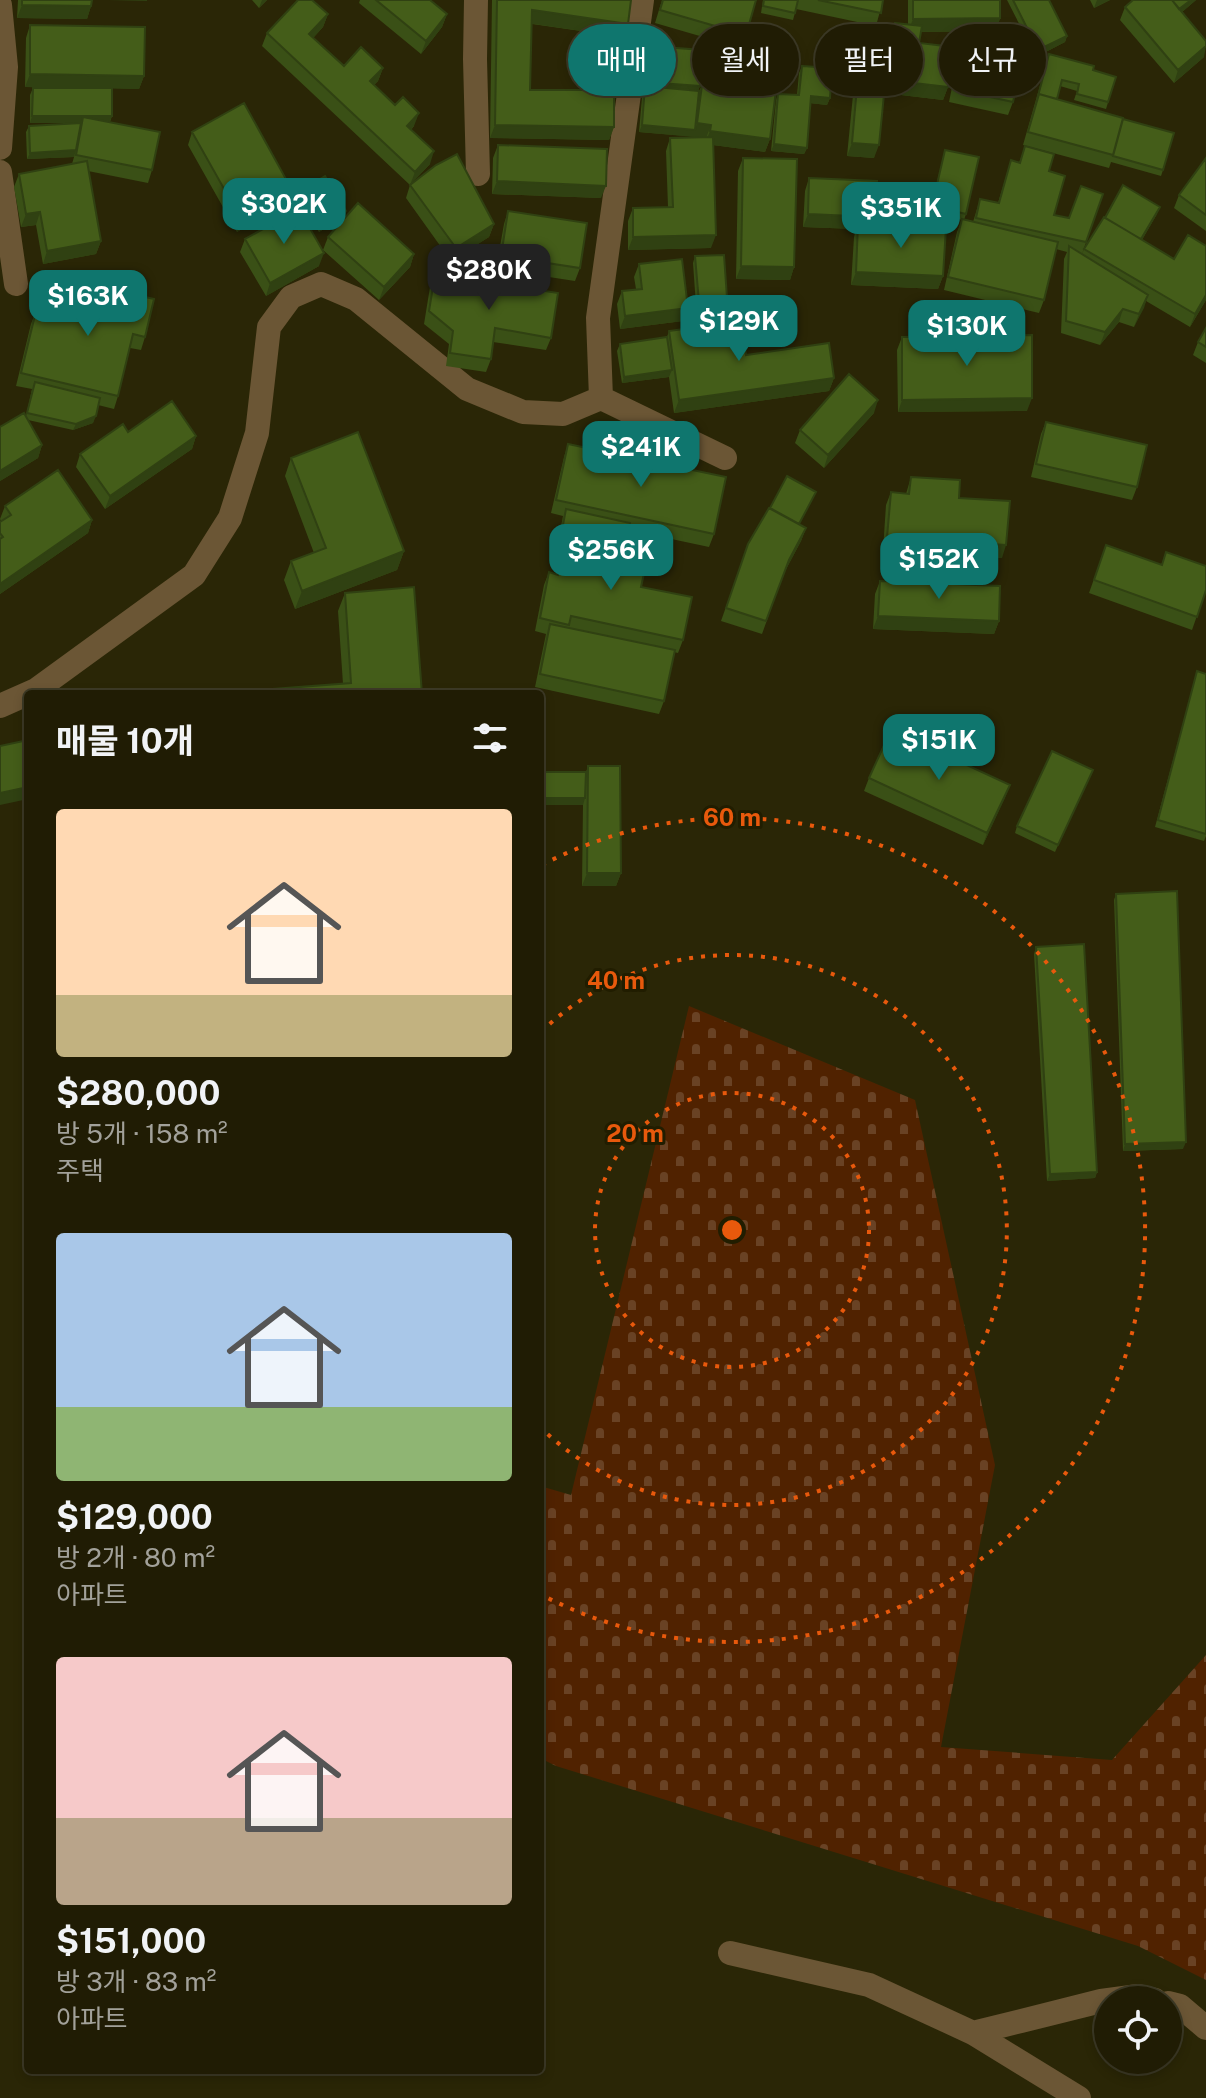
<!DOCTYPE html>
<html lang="ko">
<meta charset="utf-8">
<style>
body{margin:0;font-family:"Public Sans","Noto Sans KR",sans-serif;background:#2d2913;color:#f1f3f6;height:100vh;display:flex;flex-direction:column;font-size:30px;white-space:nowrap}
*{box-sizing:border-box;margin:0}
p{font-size:26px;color:#a2a19a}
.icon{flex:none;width:44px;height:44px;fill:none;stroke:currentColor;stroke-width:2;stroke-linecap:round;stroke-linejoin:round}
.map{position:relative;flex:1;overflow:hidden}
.details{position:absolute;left:24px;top:690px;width:520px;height:1384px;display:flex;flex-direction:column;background:#201c04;border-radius:8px;box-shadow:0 4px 12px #0003,0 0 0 2px #3d3a26}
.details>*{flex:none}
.banner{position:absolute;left:568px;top:24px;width:518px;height:72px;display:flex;gap:16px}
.tools{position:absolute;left:1094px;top:1986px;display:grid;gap:16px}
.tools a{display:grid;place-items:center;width:88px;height:88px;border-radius:50%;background:#201c04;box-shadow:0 4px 12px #0003,0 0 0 2px #3d3a26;font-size:40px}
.price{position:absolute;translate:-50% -68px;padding:0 18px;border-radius:16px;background:#0f766e;color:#fff;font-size:26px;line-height:52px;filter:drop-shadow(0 2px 4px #0008)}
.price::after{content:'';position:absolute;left:50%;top:48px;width:24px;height:18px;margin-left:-12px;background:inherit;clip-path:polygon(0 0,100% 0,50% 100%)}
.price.current{background:#222;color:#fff}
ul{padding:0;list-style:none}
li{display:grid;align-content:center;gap:16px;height:424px;padding:0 32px}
li span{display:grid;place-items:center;height:248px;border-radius:8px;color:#555}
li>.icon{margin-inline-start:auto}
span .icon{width:144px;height:144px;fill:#fffc;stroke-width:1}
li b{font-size:34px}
h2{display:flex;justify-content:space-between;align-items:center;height:96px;padding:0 32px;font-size:34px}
.tag{padding:0 28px;border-radius:36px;background:#201c04;box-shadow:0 4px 12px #0003,0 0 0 2px #3d3a26;font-size:28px;line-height:72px}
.tag.current{background:#0f766e;color:#fff}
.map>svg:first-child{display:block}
.cemetery{fill:url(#cemetery-stones)}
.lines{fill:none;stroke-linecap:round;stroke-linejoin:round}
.minor{stroke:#6b5635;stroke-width:24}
.wall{fill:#3a5016}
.shaded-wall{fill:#304112}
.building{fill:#445d19;stroke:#304112;stroke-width:2}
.ring{fill:none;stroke:#e8590c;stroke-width:4;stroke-dasharray:4 8}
.centre{fill:#e8590c;stroke:#211d00;stroke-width:4}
.ring-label{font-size:24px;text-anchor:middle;font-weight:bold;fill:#e8590c;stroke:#211d00;stroke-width:6;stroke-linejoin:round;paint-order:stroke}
</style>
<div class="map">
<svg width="1206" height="2098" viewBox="0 0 1206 2098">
<defs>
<pattern id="cemetery-stones" width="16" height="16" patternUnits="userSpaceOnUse" patternTransform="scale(2)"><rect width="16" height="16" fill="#502200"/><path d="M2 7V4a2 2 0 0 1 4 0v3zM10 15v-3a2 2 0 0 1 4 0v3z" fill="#694224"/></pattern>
</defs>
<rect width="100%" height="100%" fill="#2a2606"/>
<path class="cemetery" d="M689,1006L915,1100L995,1465L941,1747L1112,1760L1206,1655V1980L1138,1946L556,1766L540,1758V1486L571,1495Z"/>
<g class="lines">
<path class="minor" d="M476,0L475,59L478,174
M0,5L6,67L0,148
M0,172L16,284
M601,398L598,318L642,0
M0,706L36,690L194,575L230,518L257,433L269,327L291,297L321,284L356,299L467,389L523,412L563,414L601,398L725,458
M730,1953L869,1985L973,2033L1079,2098
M1168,2003L1180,2006L1206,2028
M973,2033L1101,2001L1138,1996L1155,2000"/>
</g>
<path class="wall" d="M18,0H92L91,6L87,19L17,18Z
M252,0H267L259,8Z
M360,0H430L447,14L442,27L421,54L359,3Z
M492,0H631L628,24L623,37L532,24L530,90L614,127L609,140L490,138Z
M662,0H756L741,48L655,23Z
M763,0H883L876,26L796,9L793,20L761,13Z
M908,0H1000V18L996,31L921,32L919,43L948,87L943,100L884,93L874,158L847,156L857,54L861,42L887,65L891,36L895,23L908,24Z
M1007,0H1049L1067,36L1065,42L1036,57Z
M1090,0H1110L1094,8Z
M1133,0H1196L1182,12L1204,57L1174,83L1120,20L1125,7Z
M328,14L323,27L313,38L344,66L383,68L378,81L374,85L414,126L411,130L430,164L410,185L262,46L267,33Z
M30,25L144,76L139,89L112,88V116L110,122L152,170L148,183L88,171L101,241L96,254L43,264L36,225L21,227L14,187L19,174L72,164L74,157L27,159L26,132L29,126L81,123H30V95L33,88H82L25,87L26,38Z
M649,46L700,86L698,91H699L702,85L712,86L715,63L720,50L770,139L765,152L713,145L711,248L628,250V221L633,208L668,207L666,151L670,138L699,137L639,132L646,52Z
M962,50L1013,102L1008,115L949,102L957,63Z
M1049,54L1093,70L1116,77L1106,109L1074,100L1077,91L1060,86L1057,99L1163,170L1161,176L1111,162L1109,168L1023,145Z
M802,66L830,98L827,105L810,103L807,148L804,154L771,151L776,100L778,94L797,95L799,73Z
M192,132L292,190L288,202L237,232L188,145Z
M498,145L601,198L492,194L493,158Z
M1025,146L1049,171L1054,215L1069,218L1103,194L1082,254L1084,249L1157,214L1142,240L1174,259L1206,246V300L1190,327L1146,301L1134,327L1119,322L1100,345L1061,333L1064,259L1067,252L1056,249L1044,300L1039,313L944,290L957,232L962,220L929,213L945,150L966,214L964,220L973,222L980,199L998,203L1011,160L1019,163Z
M743,158L794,267L790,280L736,279L738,171Z
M1206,158V231L1174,208L1179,195Z
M809,178L875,217L872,225L943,276L938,289L851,285L854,237L856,229L803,227L805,191Z
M410,185L494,224L489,237L451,261L406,198Z
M300,191L346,211L344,217L319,232L298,197Z
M508,211L580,268L575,281L496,269L504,224Z
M328,237L414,254L410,267L379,300L323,250Z
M245,239L319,266L266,296L240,252Z
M695,256L725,319L697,320L693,263Z
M639,264L688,308L683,321L620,329L617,304L622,291L636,289L634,277Z
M435,274L551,338L546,350L493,342L491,359L486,372L446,366L449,344L424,324L430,287Z
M73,280L145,337L141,350L130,348L118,396L114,409L98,405L93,423L73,430L28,420L42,445L38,458L0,481V427L26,416L32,389L16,386L31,324L36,311L62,318Z
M1206,328V363L1193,355L1198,342Z
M669,331L746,355L834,378L829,391L674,413L669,377L622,383L617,351L620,344L667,337Z
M902,337L1027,411L898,412L897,350Z
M874,413L824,468L795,443L800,430Z
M1046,422L1137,487L1132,500L1031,477L1041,434Z
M128,432L196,436L192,449L105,509L76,467L80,454Z
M568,444L714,534L709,547L629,530L625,550L641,587L683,640L678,653L674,652L664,701L659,714L535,687L546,634L535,631L544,585L549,572L556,574L563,543L558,542L563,516L551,513L564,457Z
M291,458L404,551L397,570L295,609L284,580L291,561L314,553L285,476Z
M911,477L959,498L1002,558L883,550L886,505L891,492L906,494Z
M813,498L799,524L806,528L801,541L784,573L762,634L721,621L748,544Z
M5,506L92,520L88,533L0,594V522L1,521L0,519Z
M1106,545L1206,590L1192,630L1089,593Z
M880,581L999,621L994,634L873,629L875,594Z
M345,593L422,694H271L273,689L343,684L338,611Z
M1197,671L1206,674V836L1204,841L1155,827Z
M588,766L621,873L616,886H582L583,804L540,805V772H586Z
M1090,776L1055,852L1015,833L1017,826Z
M869,778L1010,785L983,845L864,791Z
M1116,894L1183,1149L1123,1151L1114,900Z
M1036,947L1097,1172L1095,1178L1047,1181L1034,954Z"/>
<path class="shaded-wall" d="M108,0H147V1Z
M262,0H267L259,8Z
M1097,0H1110L1094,8Z
M1191,0H1196L1173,20L1175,13Z
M22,5L91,6L87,19L17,18Z
M532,10L628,24L623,37L527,23Z
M328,14L323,27L305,47L309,34Z
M447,14L442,27L421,54L426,41Z
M1000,18L996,31L908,32L913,19Z
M1067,36L1065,42L1036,57L1038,50Z
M1206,46L1204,57L1174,83L1178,70Z
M383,68L378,81L365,94L370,81Z
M30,74L144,76L139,89L25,87Z
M888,80L948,87L943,100L884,93Z
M646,82L700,86L697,93L644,88Z
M811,96L830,98L827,105L809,103Z
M419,113L414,126L403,139L407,126Z
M32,116H112L109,123L83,117L81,123H30Z
M697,123L711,125L706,138L639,132L642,125L695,130Z
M495,125L614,127L609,140L490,138Z
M710,131L770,139L765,152L705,144Z
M852,143L879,145L874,158L847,156Z
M774,144L807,148L804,154L771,151Z
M76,150L74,157L27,159L30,153Z
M434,151L430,164L410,185L415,172Z
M497,181L606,186L601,198L492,194Z
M292,190L288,202L237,232L241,219Z
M1160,207L1157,214L1135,251L1137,245Z
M346,211L344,217L319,232L321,226Z
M40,212L36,225L21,227L26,214Z
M808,214L875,217L871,229L858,224L856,229L803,227Z
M494,224L489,237L451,261L456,248Z
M716,235L711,248L628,250L633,237Z
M101,241L96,254L43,264L47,251Z
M324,253L319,266L266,296L270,283Z
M414,254L410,267L379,300L384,287Z
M741,266L794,267L790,280L736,279Z
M856,272L943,276L938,289L851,285Z
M1148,295L1144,308L1134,327L1139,314Z
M1206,295V300L1190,327L1195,314Z
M688,308L683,321L620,329L625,316Z
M1123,309L1119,322L1100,345L1105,332Z
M728,312L725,319L697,320L700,314Z
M672,370L669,377L622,383L624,377Z
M834,378L829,391L674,413L679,400Z
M1032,398L1027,411L898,412L902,400Z
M878,400L874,413L824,468L828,455Z
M96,416L93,423L73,430L76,424Z
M196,436L192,449L105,509L110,496Z
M42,445L38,458L0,481V471Z
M92,520L88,533L0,594V584Z
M806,528L801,541L784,573L789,560Z
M887,537L1006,545L1002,558L883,550Z
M404,551L397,570L295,609L302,591Z
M878,616L999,621L994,634L873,629Z
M1010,785L1005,798L983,845L987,833Z
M28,787V799L0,805V793Z
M540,798H585L583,805H540Z
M587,873H621L616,886H582Z
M1186,1142L1183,1149L1123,1151L1125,1144Z
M1097,1172L1095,1178L1047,1181L1050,1174Z"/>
<path class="building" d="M22,0H92L91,6L22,5Z
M298,0H312L328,14L309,34L344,66L361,47L383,68L370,81L395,105L403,97L419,113L407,126L434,151L415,172L267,33Z
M376,0H430L447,14L426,41Z
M497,0H631L628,24L532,10L530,90H614V127L495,125Z
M663,0H756L746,35L660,10Z
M764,0H798L795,13L763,6Z
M818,0H883L881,13Z
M913,0H1000V18L913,19Z
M1013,0H1049L1067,36L1038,50Z
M1133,0H1172L1206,41V46L1178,70L1125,7Z
M1172,0H1191L1179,9Z
M895,23L922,26L919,43L953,47L948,87L888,80Z
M30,25L145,27L144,76L30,74Z
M861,42L889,44L879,145L852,143Z
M649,46L703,50L700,86L646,82Z
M720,50L780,57L770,139L710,131L711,125L697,123L702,85L715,86Z
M962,50L1022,63L1013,102L953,89Z
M1049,54L1094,66L1093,70L1116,77L1108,102L1077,94L1079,84L1062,80L1057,99L1039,94L1037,100Z
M802,66L832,68L830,98L811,96L807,148L774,144L778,94L799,95Z
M645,86L699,91L695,130L642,125Z
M33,88H112V116H32Z
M1039,94L1123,118L1113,155L1028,132Z
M244,103L292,190L241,219L192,132Z
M83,117L160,132L152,170L76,155Z
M1123,119L1174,133L1163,170L1113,156Z
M81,123L76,150L30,153L29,126Z
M713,137L716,235L633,237V208L673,207L670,138Z
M498,145L607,149L606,186L497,181Z
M1025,146L1054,154L1049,171L1065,176L1054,215L1069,218L1081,186L1103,194L1086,242L976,218L980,199L999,203L1011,160L1020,163Z
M945,150L979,157L966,214L932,206Z
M457,154L494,224L456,248L410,185L436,165Z
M743,158L797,159L794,267L741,266Z
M1206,158V215L1179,195Z
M87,161L101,241L47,251L40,212L26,214L19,174Z
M325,176L346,211L321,226L300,191Z
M809,178L877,181L875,217L808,214Z
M1123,185L1160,207L1141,239L1105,218Z
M358,203L414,254L384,287L328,237Z
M299,209L324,253L270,283L245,239Z
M508,211L587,223L580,268L501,256Z
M1104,217L1174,259L1188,235L1206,246V295L1195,314L1084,249Z
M962,219L1058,242L1044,300L948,277Z
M858,224L946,228L943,276L856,272Z
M1069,246L1148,295L1139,314L1123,309L1105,332L1066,321Z
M724,255L728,312L700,314L695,256Z
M682,259L688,308L625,316L622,291L642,289L639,264Z
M435,274L558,293L551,338L495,328L491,359L450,353L453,331L429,311Z
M73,280L154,299L145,337L133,334L118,396L21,373L36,311L64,318Z
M741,321L746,355L829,343L834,378L679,400L669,331Z
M1206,328V347L1198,342Z
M1032,335V398L902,400V337Z
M667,337L672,370L624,377L620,344Z
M849,374L878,400L828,455L800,430Z
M35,382L100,398L96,416L76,424L27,413Z
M172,401L196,436L110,496L80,454L123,424L128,432Z
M24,413L42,445L0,471V427Z
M1046,422L1147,445L1137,487L1036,464Z
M358,432L404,551L302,591L291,561L326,548L291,458Z
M568,444L726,477L714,534L556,500Z
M58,470L92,520L0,584V539L3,537L0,533V522L11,515L5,506Z
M787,476L816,492L799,524L770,508Z
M911,477L960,480L959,498L1010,501L1006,545L887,537L891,492L909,494Z
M769,508L806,528L789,560L766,621L726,608L748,544Z
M566,509L630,523L625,549L561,535Z
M565,537L648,555L641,587L692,597L683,640L571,616L569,625L540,618L549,572L558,575Z
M1106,545L1162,565L1166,552L1206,566V590L1197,617L1094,580Z
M880,581L1000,586L999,621L878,616Z
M414,587L422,694H273V689L351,683L345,593Z
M550,624L675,650L664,701L540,674Z
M1197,671L1206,674V834L1158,820Z
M891,730L1010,785L987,833L869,778Z
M28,740V787L0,793V746Z
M1052,751L1093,770L1058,845L1017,826Z
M588,766H620L621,873H587Z
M540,772H586L585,798H540Z
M1177,891L1186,1142L1125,1144L1116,894Z
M540,922L544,981H540Z
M1084,944L1097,1172L1050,1174L1036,947Z"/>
<g class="ring">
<circle cx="732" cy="1230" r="137"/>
<path d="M541 1032A275 275 0 1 1 541 1428"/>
<path d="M542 865A412 412 0 1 1 542 1595"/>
</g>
<circle cx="732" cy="1230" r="12" class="centre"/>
<g class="ring-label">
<text x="732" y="826">60 m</text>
<text x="616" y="989">40 m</text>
<text x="635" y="1142">20 m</text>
</g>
</svg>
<div class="tools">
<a><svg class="icon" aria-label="locate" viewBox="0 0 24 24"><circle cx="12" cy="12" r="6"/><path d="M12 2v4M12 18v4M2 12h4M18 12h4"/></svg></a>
</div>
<b class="price" style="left:284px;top:246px">$302K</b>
<b class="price" style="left:901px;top:250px">$351K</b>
<b class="price current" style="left:489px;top:312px">$280K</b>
<b class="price" style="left:88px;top:338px">$163K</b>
<b class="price" style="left:739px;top:363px">$129K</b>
<b class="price" style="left:967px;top:368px">$130K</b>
<b class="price" style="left:641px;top:489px">$241K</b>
<b class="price" style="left:611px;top:592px">$256K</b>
<b class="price" style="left:939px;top:601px">$152K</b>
<b class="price" style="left:939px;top:782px">$151K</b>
<div class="banner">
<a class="tag current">매매</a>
<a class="tag">월세</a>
<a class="tag">필터</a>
<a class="tag">신규</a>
</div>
<section class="details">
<h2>매물 10개<svg class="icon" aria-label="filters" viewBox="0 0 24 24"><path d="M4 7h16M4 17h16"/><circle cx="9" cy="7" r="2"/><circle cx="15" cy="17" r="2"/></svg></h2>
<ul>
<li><span style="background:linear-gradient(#ffd9b3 75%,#c2b280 0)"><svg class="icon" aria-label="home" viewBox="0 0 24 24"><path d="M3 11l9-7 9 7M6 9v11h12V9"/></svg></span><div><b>$280,000</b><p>방 5개 · 158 m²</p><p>주택</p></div></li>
<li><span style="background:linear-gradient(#a9c7e8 70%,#8fb573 0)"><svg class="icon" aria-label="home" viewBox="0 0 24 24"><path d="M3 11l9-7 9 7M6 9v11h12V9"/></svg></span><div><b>$129,000</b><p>방 2개 · 80 m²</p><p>아파트</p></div></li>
<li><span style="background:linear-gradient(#f6c9c9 65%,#b9a48a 0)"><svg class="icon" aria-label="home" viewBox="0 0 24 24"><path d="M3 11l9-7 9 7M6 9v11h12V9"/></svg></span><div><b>$151,000</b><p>방 3개 · 83 m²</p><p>아파트</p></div></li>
</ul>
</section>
</div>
